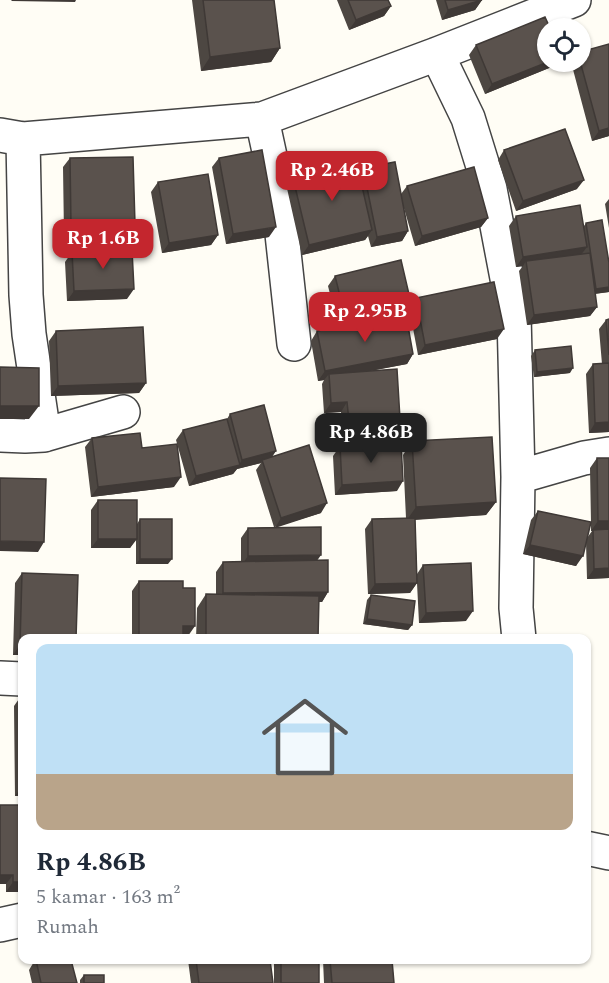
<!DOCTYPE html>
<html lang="id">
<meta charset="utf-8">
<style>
body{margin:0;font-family:Spectral,serif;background:#f6f6f7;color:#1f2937;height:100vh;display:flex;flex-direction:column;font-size:22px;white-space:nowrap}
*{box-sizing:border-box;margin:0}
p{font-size:20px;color:#747a83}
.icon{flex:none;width:33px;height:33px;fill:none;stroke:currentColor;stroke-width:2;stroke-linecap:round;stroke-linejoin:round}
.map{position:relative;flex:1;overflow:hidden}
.details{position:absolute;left:18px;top:634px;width:573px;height:330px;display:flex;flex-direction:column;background:#fff;border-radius:12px;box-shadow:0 2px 4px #0004}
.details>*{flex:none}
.buttons{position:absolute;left:537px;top:18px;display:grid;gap:12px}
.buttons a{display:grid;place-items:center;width:54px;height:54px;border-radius:50%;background:#fff;box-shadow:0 2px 4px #0004;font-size:30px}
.price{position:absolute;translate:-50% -51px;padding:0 14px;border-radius:12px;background:#c4262e;color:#fff;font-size:20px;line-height:39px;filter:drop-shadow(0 2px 3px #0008)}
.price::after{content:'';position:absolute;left:50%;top:36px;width:18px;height:14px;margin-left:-9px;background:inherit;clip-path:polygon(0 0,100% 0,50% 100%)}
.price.on{background:#222;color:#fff}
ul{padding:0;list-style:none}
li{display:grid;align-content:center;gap:12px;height:318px;padding:0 18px}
li span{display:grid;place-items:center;height:186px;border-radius:12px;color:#555}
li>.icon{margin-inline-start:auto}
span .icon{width:108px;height:108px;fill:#fffc;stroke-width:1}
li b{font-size:26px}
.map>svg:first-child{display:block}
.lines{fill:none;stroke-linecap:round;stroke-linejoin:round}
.minor-casing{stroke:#444;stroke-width:36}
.minor{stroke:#fff;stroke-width:33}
.wall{fill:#4d4742;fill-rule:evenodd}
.shaded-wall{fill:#3f3936}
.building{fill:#5a524d;stroke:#3f3936;stroke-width:1.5}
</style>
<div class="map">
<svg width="609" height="983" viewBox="0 0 609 983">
<rect width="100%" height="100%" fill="#fffdf5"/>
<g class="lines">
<g class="minor-casing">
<path id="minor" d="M437,54L468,118L490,189L514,315L518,477L516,608L519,639
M262,119L270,156L277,213L282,234L294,344
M0,135L23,139L262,119L437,54L574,0
M23,139L26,295L29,334L44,435
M0,435L25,436L44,435L123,412
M518,477L584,458L609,454
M0,678L22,679
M586,848L609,853
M0,925L22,920"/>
</g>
<use href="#minor" class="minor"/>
</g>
<path class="wall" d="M192,0H274L280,48L271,62L201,71Z
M337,0H388L391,6L384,16L349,30Z
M436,0H482L475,10L442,20Z
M476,45L548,62H557L554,66L485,94L469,55Z
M571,62H580L609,136L592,141Z
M504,150L577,189L516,211L498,160Z
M70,158L128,234L64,235L63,167Z
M219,158L269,237L226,244L212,167Z
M363,168L401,194L407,186L488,218L481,227L415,246L403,205L408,231L402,241L371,247L368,236L365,240L302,255L286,184L292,174H359Z
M158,182L218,235L211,245L162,253L151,192Z
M609,199V228L605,204Z
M516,216L584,226L586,223L609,263V292L595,294L597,307L590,316L527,325L519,271L523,266L516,267L509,226Z
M72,252L127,299L67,301L65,262Z
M335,276L411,303L404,313L371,321L413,354L407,364L369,371L400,419L393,428L342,431L341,412L324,413L322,384L324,380L318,381L311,341L317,331L322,330L318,314L325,304L332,302L328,286Z
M416,298L497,339L418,355L409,307Z
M609,319V432L589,433L586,374L593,364H602L599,329L606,320Z
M56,331L146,383L139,393L51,396L49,341Z
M535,350L570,373L534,377L531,356Z
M230,414L272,457L321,513L275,527L317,560L328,592L322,602H319L318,639H196L197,608L206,594L216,595V572L223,562H241V538L248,528L274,527L256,470L261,463L237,469L233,474L189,486L176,440L183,430L227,419Z
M92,438L142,448L174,487L91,497L85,447Z
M412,441L496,502L486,515L415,520L417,574L423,565L466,621L419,623L417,583L410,593L368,594L365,529L372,519L406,518L403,455Z
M340,446L397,491L335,495L333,456Z
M597,458H609V578L587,579L586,542L576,566L523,554L531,520L538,511L591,522L590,468ZM591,523V531H592L587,538Z
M98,500L137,524L140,519L168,564H136V539L130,548H91V510Z
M22,573V655H13L15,583Z
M139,581L183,588L188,636H183V639H132V591Z
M371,595L412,625L408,630L363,624L367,600Z
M21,696L22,796H15L14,706Z
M0,805L22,892H6V884H0Z
M35,960L77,983H32L29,970Z
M188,960H270L273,983H191Z
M274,960H319V983H274Z
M323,960H392L394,983H324Z
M84,975L104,983H80V980Z"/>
<path class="shaded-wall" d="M12,0H76L75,2L11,1Z
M482,0L475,10L442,20L448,10Z
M391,6L384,16L349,30L356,20Z
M280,48L271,62L201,71L210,57Z
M548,62H557L554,66L485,94L492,84Z
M609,128V136L592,141L599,131Z
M584,180L577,189L516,211L523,201Z
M488,218L481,227L415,246L422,236Z
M135,224L128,234L64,235L71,225Z
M276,227L269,237L226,244L233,234Z
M372,230L365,240L302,255L309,245Z
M408,231L402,241L371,247L377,237Z
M218,235L211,245L162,253L169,243Z
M587,247L580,256L526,261L523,266L516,267L523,257Z
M609,287V292L592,294L596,289Z
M134,289L127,299L67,301L74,291Z
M411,303L404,313L323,333L330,323Z
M597,307L590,316L527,325L534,315Z
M504,329L497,339L418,355L425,345Z
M413,354L407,364L329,379V374L324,380L318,381L325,371Z
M573,368L570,373L534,377L537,372Z
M146,383L139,393L51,396L58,386Z
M347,402L341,412L324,413L331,403Z
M0,406H39L29,419H0Z
M400,419L393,428L342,431L349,421Z
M609,422V432L589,433L595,423Z
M276,451L270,460H262L261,463L237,469L233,474L189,486L196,476L239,465L242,460Z
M181,477L174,487L91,497L98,487Z
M403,481L397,491L335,495L342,485Z
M496,502L486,515L407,520L416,507Z
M327,503L321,513L275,528L281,518Z
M598,521H609V531L593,530L591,531Z
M98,539H137L130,548H91Z
M0,541L44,542L38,552L0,551Z
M530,545L583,556L576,566L523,554Z
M321,555L314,565L241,566L248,556Z
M140,559H172L168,564H136Z
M609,568V578L587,579L594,569Z
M417,583L410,593L368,594L375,584Z
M328,592L322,602L216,603L223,593Z
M473,611L466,621L419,623L426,613Z
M367,619L412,625L408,630L363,624Z
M183,626H195L188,636H176Z
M20,645H22V655H13Z
M22,786V796H15Z
M0,875H13L6,884H0Z
M13,882H22V892H6Z"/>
<path class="building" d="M203,0H274L280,48L210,57Z
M348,0H388L391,6L356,20Z
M445,0H482L448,10Z
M545,17L550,28H548V62L492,84L476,45Z
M609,44V128L599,131L580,61V52Z
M565,129L584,180L523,201L504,150Z
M262,150L276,227L233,234L219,158Z
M133,157L135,224L71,225L70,158Z
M356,160L372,230L309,245L292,174Z
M395,162L408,231L377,237L363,168Z
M474,167L488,218L422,236L407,186Z
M208,174L218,235L169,243L158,182Z
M580,205L587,247L523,257L516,216Z
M602,220L609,263V287L596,289L586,223Z
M132,250L134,289L74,291L72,252Z
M590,253L597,307L534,315L526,261Z
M401,260L411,303L330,323L325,304L341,300L335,276Z
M494,282L504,329L425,345L416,298Z
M406,315L413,354L325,371L317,331Z
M609,319V355L606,320Z
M143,327L146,383L58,386L56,331Z
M571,346L573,368L537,372L535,350Z
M609,363V422L595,423L593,364Z
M0,367L39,368V406H0Z
M397,369L400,419L349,421L347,402L331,403L329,374Z
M264,405L276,451L242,460L230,414Z
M227,419L240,465L196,476L183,430Z
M140,433L142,448L177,444L181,477L98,487L92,438Z
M492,437L496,502L416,507L412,441Z
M401,443L403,481L342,485L340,446Z
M309,445L327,503L281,518L262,460Z
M597,458H609V521H598Z
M0,478L46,479L44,542L0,541Z
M98,500H137V539H98Z
M538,511L591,522L583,556L530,545Z
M415,518L417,583L375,584L372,519Z
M140,519H172V559H140Z
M321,527V555L248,556V528Z
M609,529V568L594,569L593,530Z
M328,560V592L223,593V562Z
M471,563L473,611L426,613L423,565Z
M22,573L78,575L76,639H22V645H20Z
M139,581H183V588H195V626H183V639H139Z
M206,594L319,596L318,639H206Z
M371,595L415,601L412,625L367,619Z
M21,696H22V786Z
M0,805H22V882H13V875H0Z
M36,960H71L77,983H41Z
M196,960H270L273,983H199Z
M281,960H319V983H281Z
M330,960H392L394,983H332Z
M84,975H104V983H84Z"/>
</svg>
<div class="buttons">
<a><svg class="icon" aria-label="locate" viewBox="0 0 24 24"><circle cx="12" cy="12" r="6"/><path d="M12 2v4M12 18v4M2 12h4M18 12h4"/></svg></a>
</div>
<b class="price" style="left:332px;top:202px">Rp 2.46B</b>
<b class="price" style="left:103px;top:270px">Rp 1.6B</b>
<b class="price" style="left:365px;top:343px">Rp 2.95B</b>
<b class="price on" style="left:371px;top:464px">Rp 4.86B</b>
<section class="details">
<ul>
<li><span style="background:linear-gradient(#bfe0f5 70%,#b9a48a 0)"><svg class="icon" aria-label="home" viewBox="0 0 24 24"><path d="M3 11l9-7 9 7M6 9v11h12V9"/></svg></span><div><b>Rp 4.86B</b><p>5 kamar · 163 m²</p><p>Rumah</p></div></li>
</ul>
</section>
</div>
